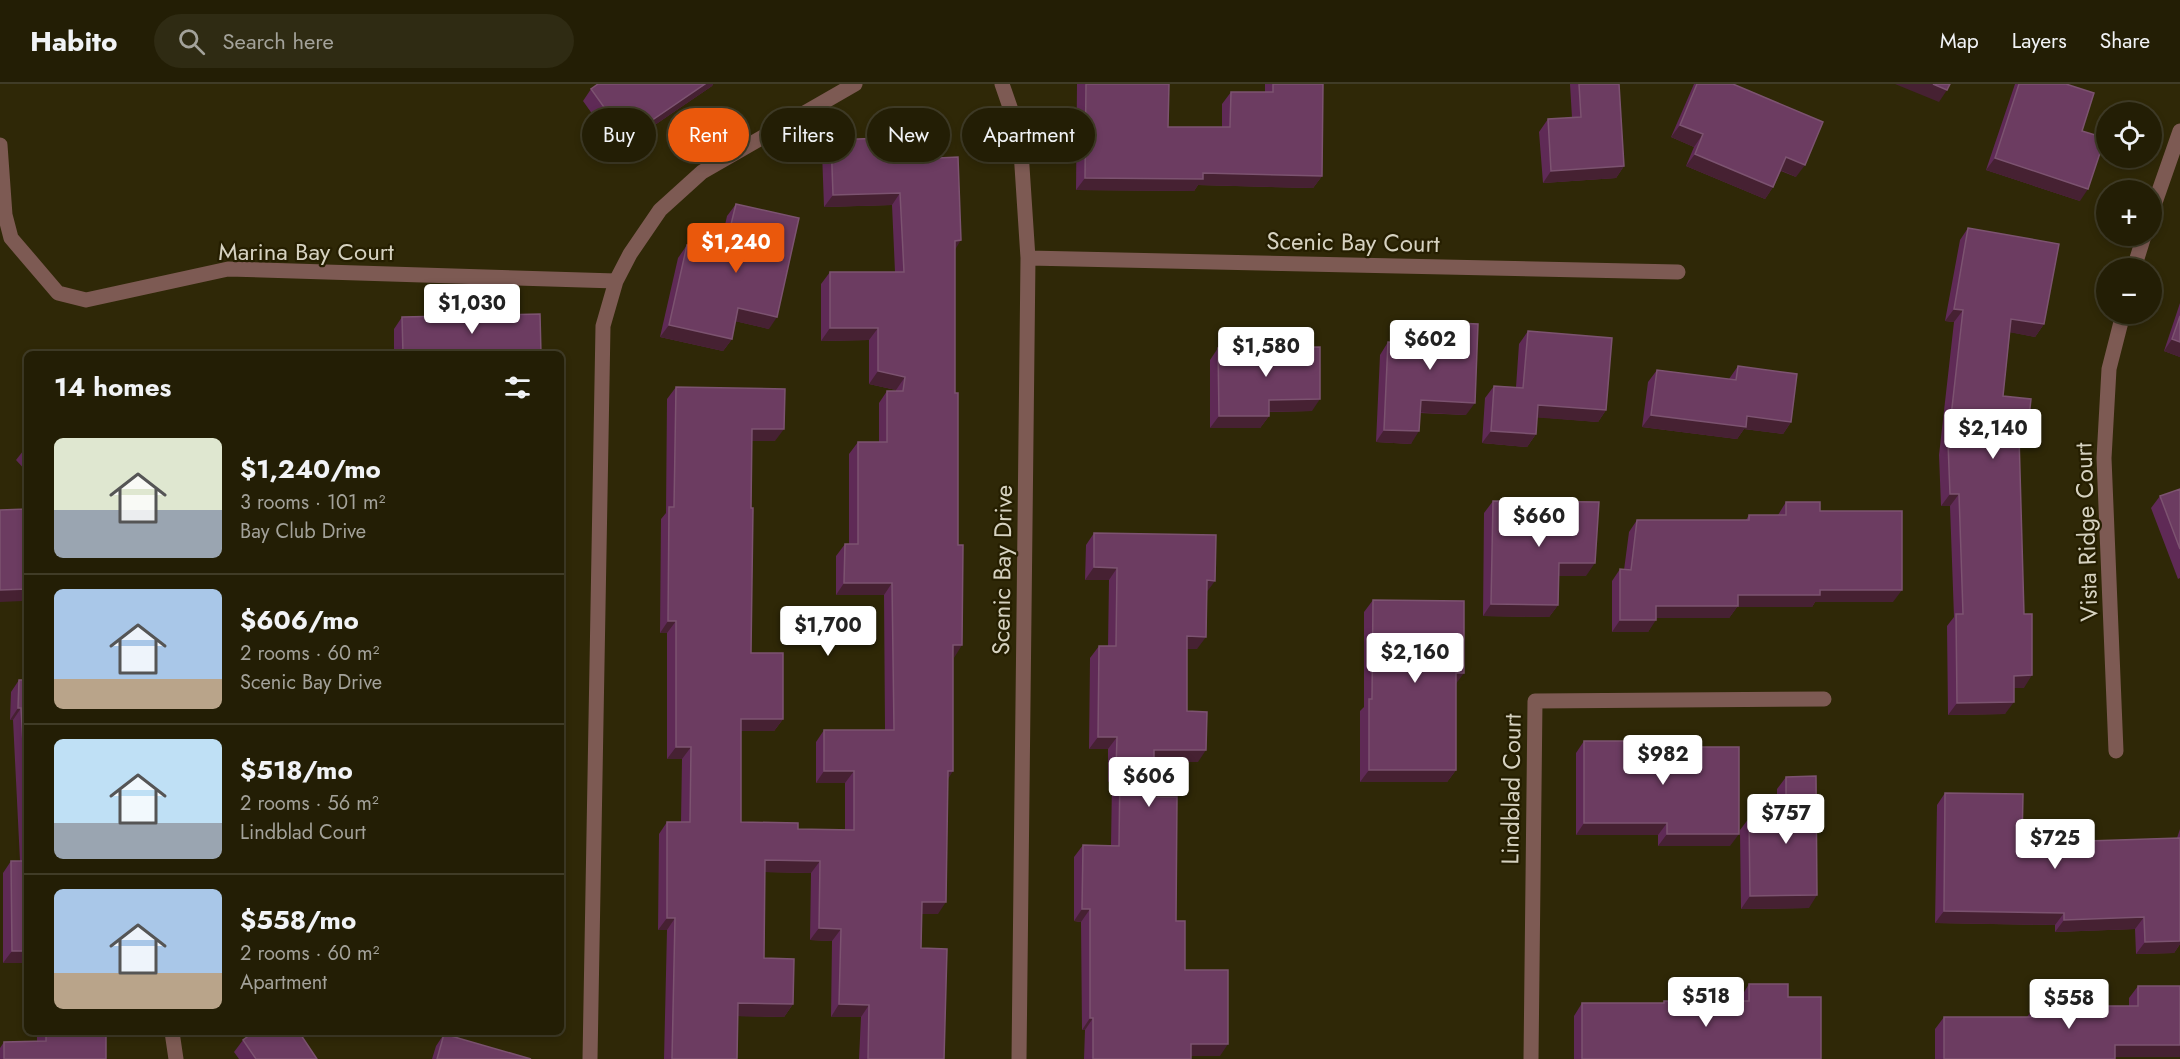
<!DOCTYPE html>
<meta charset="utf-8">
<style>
body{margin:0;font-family:Jost,sans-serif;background:#2f2b13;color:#f1f3f6;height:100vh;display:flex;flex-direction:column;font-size:22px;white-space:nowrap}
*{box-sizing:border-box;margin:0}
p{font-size:20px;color:#a3a29a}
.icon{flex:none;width:33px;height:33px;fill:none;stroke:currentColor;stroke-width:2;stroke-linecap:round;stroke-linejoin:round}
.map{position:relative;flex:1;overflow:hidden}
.drawer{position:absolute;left:24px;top:267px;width:540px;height:684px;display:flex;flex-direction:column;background:#231e05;border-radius:9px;box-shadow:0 3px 9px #0003,0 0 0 2px #403c27}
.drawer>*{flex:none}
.hud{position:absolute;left:582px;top:24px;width:570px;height:54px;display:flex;gap:12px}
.fabs{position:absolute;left:2096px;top:18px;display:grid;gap:12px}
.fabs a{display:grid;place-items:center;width:66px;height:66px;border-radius:50%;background:#231e05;box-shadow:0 3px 9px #0003,0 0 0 2px #403c27;font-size:30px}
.price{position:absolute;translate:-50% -51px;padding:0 14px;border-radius:6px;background:#fff;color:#222;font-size:20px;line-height:39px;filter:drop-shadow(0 2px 3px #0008)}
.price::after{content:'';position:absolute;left:50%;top:36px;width:18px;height:14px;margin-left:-9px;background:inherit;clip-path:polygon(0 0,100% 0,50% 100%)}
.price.active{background:#ea580c;color:#fff}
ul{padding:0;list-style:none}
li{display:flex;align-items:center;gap:18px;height:150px;padding:0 30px}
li+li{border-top:2px solid #403c27}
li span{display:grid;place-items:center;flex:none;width:168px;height:120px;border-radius:9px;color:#555}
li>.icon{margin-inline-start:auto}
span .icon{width:72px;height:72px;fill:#fffc;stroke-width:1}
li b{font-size:26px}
h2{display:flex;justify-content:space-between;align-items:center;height:72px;padding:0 30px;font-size:26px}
.chip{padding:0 21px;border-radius:27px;background:#231e05;box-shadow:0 3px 9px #0003,0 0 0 2px #403c27;font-size:21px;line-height:54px}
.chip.active{background:#ea580c;color:#fff}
header{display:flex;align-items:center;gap:36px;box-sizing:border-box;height:84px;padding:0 30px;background:#231e05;border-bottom:2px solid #403c27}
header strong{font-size:28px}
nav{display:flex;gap:33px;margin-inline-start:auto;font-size:21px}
.search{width:420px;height:54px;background:#2f2b13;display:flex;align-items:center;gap:15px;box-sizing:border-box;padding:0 21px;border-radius:33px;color:#a3a29a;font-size:22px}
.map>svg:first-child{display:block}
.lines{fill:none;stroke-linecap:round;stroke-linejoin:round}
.minor{stroke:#7d5a53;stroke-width:15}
.wall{fill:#5f2a56}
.shaded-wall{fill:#462132}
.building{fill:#6c3c61;stroke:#7c5370;stroke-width:1.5}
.labels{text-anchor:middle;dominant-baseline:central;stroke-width:4.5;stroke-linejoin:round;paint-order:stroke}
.street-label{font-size:24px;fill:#d6d2c0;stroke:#251e00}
</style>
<header>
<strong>Habito</strong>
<div class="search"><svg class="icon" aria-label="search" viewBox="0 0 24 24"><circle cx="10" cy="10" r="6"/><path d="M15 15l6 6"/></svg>Search here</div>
<nav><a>Map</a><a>Layers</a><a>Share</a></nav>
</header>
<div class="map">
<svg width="2180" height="975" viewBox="0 0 2180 975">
<rect width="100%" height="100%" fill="#2f2807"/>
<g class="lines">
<path class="minor" d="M1002,0L1020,52L1028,174L1019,975
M0,61L5,131L11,154L58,209L86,216L228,185L616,197
M2151,130L2180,47
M1028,174L1678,188
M2134,184L2144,152
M2116,667L2104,374L2109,285L2123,230
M172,948L176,975
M590,975L603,242L616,197L630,170L660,126L702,88L855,0
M1531,975L1535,617L1824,615"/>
</g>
<path class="wall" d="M598,0H713L712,2L618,66L583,17L591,5Z
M1077,0H1169L1168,43H1222V20L1231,8H1265V0H1323L1322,92L1313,104L1198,101L1194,107L1076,106Z
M1570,0H1619L1624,82L1616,94L1543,99L1539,48L1548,35L1572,34Z
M1694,0H1733L1796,93L1781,87L1773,103L1765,115L1686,82L1694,63L1671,53Z
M2015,0H2066L2082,47L2080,117L1986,86Z
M831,56L938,74L955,165L953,574L948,695L938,830H922L921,864L944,975H859L861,933H831L832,857L810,856L811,789L765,788L764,874L793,920L784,933L738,932L737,975H664L667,846H658L659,750L667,738H681L682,675H667V549H660L661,435L666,429L667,315L676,303L775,357H752L751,424V569L783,635L774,647H741V738L798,745L845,746V699H816V658L824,646H885L884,511H836V472L845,460H849V370L858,358H879V319L887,307H896V306L869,300V256L821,257V200L830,188H895L892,121L824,123L822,68Z
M736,120L769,245L735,237L732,255L723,267L660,253L678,174L687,161L719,168L727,132Z
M1968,144L2044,240L2035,253L2010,248L2003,312L2027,352L2019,363L2024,604H2014L2005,630L1948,631L1947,542L1954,533L1950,422H1941L1939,371L1954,238L1945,237L1960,156Z
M2180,219V273L2164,267Z
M402,233L541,270H394V245Z
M1409,237L1466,331L1420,329L1411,360L1376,358L1380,271L1388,258L1399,259L1400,249Z
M1528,247L1606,326L1598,338L1537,333L1536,350L1527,363L1482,359L1485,314L1494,302L1516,303L1519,260Z
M1218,264L1312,327L1269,328V332L1260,344H1210V276Z
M1738,282L1791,338L1783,350L1744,345L1737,355L1642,343L1648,298L1657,286L1729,295Z
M27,362V388L16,376Z
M2180,405V494L2178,495L2151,424L2160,412Z
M1493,417L1586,492H1558V521L1549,533L1483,532L1484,429Z
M1786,418L1820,427L1893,518H1815L1812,523H1737L1729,534H1656L1648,548H1612V497L1620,485L1624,486L1629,448L1637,436H1746L1749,431H1778Z
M27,425V543H24L23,517Z
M1094,449L1206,509L1197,565H1187V627L1198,678H1154V713L1185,886L1220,972H1191V975H1084L1085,946H1082L1081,838L1074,837V773L1083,761H1111L1112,698H1108V665H1089L1090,574L1099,562H1108L1109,496H1085L1086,461Z
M1373,516L1456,600V686L1447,698H1360V627L1364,623V528Z
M19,596H27V879H3V789L11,777H20L13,636H10L11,608Z
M1584,657L1656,663L1730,762H1658V751H1576V669Z
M1786,693L1809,824L1741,825L1740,746L1749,734L1777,733V705Z
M1945,709L2022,759L2177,754L2180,745V860L2174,869L2136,870L2135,845L2055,848V841L1935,839L1937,721Z
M1749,900L1788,913L1821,975H1574V932L1582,919H1663L1664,917H1741V913Z
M2138,902L2180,973H2115V975H1935V945L1944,933H2027L2035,922H2129V914Z
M37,948H106V975H0V964L4,958L37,957Z
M444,950L531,975H432L436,962Z
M243,956L317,975H239L234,968Z"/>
<path class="shaded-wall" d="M705,0H713L712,2L618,66L626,54Z
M1895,0H1933L1947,6L1939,18Z
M1680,41L1703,50L1694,63L1671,53Z
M1695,70L1773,103L1765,115L1686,82Z
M1786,73L1805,81L1796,93L1778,85Z
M1995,74L2088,105L2080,117L1986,86Z
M1624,82L1616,94L1543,99L1551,87Z
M1203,89L1322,92L1313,104L1198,101L1194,107L1076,106L1085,94Z
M900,109L892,121L824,123L833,111Z
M961,156L953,169L955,157Z
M738,224L777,233L769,245L730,236Z
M1954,225L1963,226L1954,238L1945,237Z
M2011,235L2044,240L2035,253L2003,247Z
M669,241L732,255L723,267L660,253Z
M830,244H878L869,256L821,257Z
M2172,255L2180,258V273L2164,267Z
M878,287L905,293L896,306L869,300Z
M1320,315L1312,327L1260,328L1269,316Z
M1421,316L1475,319L1466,331L1412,328Z
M1538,321L1606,326L1598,338L1530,333Z
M1651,331L1747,332L1791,338L1783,350L1744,345L1737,355L1642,343Z
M1219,332H1269L1260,344H1210Z
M752,345H784L775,357H744Z
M1384,346L1419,347L1411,360L1376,358Z
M1491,347L1536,350L1527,363L1482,359Z
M2019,352H2027L2018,365Z
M1950,410H1959L1950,422H1941Z
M1559,479H1595L1586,492H1550Z
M1094,483L1117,484L1109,496H1085Z
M1207,496L1215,497L1206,509Z
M844,499H892L884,511H836Z
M27,505V512L23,517L0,518V506Z
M1820,506H1902L1893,518H1815L1812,523H1737L1729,534H1648L1656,522L1738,511Z
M1491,520L1558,521L1549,533L1483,532Z
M1620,536H1656L1648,548H1612Z
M668,537H676L667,549H660Z
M1187,552L1206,553L1197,565H1179Z
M953,561H962L954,574Z
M1456,589H1464L1455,601Z
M2032,591L2024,604H2005L2014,592Z
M2014,618L2005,630L1948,631L1957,619Z
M18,624H21L13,636H10Z
M741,635H783L774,647H732Z
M1098,653H1117L1108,665H1089Z
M676,663H691L682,675H667Z
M1154,666H1206L1198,678H1145Z
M1116,685H1120L1112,698H1108Z
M1369,686H1456L1447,698H1360Z
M824,687H854L845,699H816Z
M948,687H953L945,700Z
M1584,739H1667L1658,751H1576Z
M1667,750H1739L1730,762H1658Z
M765,776L820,777L811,789L756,788Z
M1817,811L1809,824L1741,825L1750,812Z
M922,818H946L938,830H914Z
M1082,825H1090L1081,838L1074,837Z
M1944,827L2064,829L2055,841L1935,839Z
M2144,833L2135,845L2055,848L2064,836Z
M667,834H675L667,846H658Z
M819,844L841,845L832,857L810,856Z
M2180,857V860L2174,869L2136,870L2145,858Z
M12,867H27V879H3Z
M738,919L793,920L784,933L730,932Z
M839,920L869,921L861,933H831Z
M1090,934H1093L1085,946H1082Z
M1191,960H1228L1220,972H1182Z
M2115,961H2180V973H2106Z"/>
<path class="building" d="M598,0H705L626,54L591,5Z
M1086,0H1169L1168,43H1230L1231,8H1273V0H1323L1322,92L1203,89V95L1085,94Z
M1579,0H1619L1624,82L1551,87L1548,35L1581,33Z
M1697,0H1733L1823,38L1805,81L1786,73L1773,103L1695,70L1703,50L1680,41Z
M1933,0H1950L1947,6Z
M2019,0H2066L2094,9L2082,47L2105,54L2088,105L1995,74Z
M937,52L938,74L958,73L961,156L955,157V309H958V461H963L962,561H953V687H948L946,818H922L921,864L947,865L944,975H868L869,921L839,920L841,845L819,844L820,777L765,776L764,874L794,875L793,920L738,919L737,975H672L675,834H667V738H690L691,663H676V537H668L669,423H674L676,303L785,305L784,345H752L751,424H753L751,569H783V635H741V738L798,739V745L854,746V687H824V646H894L892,499H844L845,460H858V358H887V307H903L905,293L878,287V244H830V188H904L900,109L833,111L831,56Z
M736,120L799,134L777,233L738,224L732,255L669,241L687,161L724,169Z
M1968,144L2059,160L2044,240L2011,235L2003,312L2031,315L2027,352H2019L2024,530H2032V591L2014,592V618L1957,619L1956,530H1963L1959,410H1950L1948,359L1963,226L1954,225Z
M540,230L541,270H403L402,233Z
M2180,232V258L2172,255Z
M1409,237L1478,240L1475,319L1421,316L1419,347L1384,346L1388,258L1407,259Z
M1528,247L1612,254L1606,326L1538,321L1536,350L1491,347L1494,302L1523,304Z
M1320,263V315L1269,316V332H1219L1218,264Z
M296,266L297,270H156V267Z
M1738,282L1797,290L1791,338L1747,332L1746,343L1651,331L1657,286L1736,296Z
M2180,405V465L2160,412Z
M1493,417L1599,418L1595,479H1559L1558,521L1491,520Z
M1786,418H1820V427H1902V506H1820V511H1738V522H1656V536H1620V485L1631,486L1637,436H1749V431H1786Z
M27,425V505L0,506V426Z
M1094,449L1216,451L1215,497L1207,496L1206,553L1187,552V627L1207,628L1206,666H1154V713H1177L1176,837H1185V886H1228V960H1191V975H1093V934H1090V825H1082L1083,761L1119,762L1120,685H1116L1117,653H1098L1099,562H1116L1117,484L1094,483Z
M1373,516L1464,517V589H1456V686H1369V615H1372Z
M19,596H27V729L21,624H18Z
M1584,657H1656V663H1739V750H1667V739H1584Z
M1816,692L1817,811L1750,812L1749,734L1786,733V693Z
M1945,709L2023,710L2022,759L2180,754V857L2145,858L2144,833L2064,836V829L1944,827Z
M11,777H27V867H12Z
M1749,900H1788V913H1821V975H1582V919H1664V917H1749Z
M2138,902H2180V961H2115V975H1944V933H2035V922H2138Z
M46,948H106V975H4V958L46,957Z
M254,948H299L317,975H256L243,956Z
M444,950L531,975H437Z"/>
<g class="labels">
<g class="street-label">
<text transform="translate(1353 158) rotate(1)">Scenic Bay Court</text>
<text x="306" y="167">Marina Bay Court</text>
<text transform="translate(2086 448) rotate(-92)">Vista Ridge Court</text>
<text transform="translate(1002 486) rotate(-89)">Scenic Bay Drive</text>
<text transform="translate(1511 705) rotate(-89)">Lindblad Court</text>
</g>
</g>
</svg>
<div class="fabs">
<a><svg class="icon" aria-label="locate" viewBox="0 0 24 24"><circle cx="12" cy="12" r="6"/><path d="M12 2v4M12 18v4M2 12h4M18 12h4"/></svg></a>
<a>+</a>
<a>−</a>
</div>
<b class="price active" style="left:736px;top:190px">$1,240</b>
<b class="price" style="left:472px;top:251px">$1,030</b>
<b class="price" style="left:1430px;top:287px">$602</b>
<b class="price" style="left:1266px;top:294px">$1,580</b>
<b class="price" style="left:1993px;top:376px">$2,140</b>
<b class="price" style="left:1539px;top:464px">$660</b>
<b class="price" style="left:828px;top:573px">$1,700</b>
<b class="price" style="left:1415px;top:600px">$2,160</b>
<b class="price" style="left:1663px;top:702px">$982</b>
<b class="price" style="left:1149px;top:724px">$606</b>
<b class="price" style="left:1786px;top:761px">$757</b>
<b class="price" style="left:2055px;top:786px">$725</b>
<b class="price" style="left:1706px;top:944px">$518</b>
<b class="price" style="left:2069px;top:946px">$558</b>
<div class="hud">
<a class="chip">Buy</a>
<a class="chip active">Rent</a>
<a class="chip">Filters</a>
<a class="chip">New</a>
<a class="chip">Apartment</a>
</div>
<section class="drawer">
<h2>14 homes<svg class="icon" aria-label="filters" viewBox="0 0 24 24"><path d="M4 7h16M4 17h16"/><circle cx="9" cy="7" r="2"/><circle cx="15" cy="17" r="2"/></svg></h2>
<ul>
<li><span style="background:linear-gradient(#dfe7d0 60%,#9aa5b1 0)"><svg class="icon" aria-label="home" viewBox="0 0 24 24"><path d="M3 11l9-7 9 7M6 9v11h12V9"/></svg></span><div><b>$1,240/mo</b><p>3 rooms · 101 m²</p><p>Bay Club Drive</p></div></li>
<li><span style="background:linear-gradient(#a9c7e8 75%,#b9a48a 0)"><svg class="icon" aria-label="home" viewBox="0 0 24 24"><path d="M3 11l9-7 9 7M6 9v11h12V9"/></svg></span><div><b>$606/mo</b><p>2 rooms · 60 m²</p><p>Scenic Bay Drive</p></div></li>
<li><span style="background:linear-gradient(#bfe0f5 70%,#9aa5b1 0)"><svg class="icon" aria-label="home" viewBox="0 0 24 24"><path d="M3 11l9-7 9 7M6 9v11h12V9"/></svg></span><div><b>$518/mo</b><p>2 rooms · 56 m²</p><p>Lindblad Court</p></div></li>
<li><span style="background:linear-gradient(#a9c7e8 70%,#b9a48a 0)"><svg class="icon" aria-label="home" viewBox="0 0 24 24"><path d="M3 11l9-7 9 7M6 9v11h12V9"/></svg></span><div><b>$558/mo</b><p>2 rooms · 60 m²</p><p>Apartment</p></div></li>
</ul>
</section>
</div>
